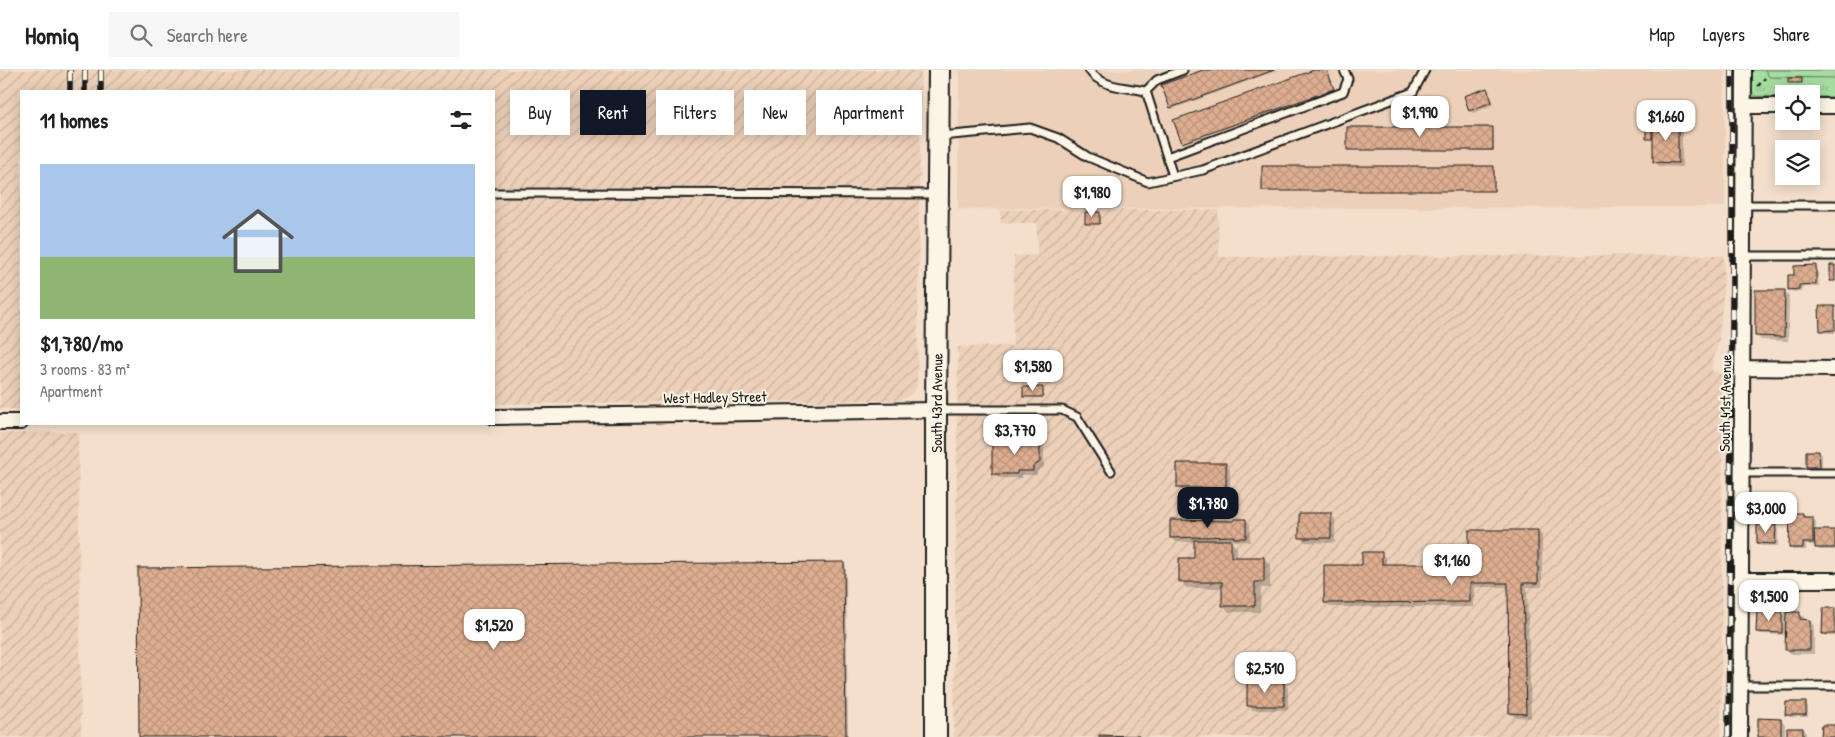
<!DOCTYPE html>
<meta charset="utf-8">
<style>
body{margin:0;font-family:"Patrick Hand",sans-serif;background:#f6f6f6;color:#202124;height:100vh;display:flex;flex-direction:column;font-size:19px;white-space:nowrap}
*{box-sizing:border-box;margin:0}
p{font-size:16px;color:#757577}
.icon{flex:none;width:28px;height:28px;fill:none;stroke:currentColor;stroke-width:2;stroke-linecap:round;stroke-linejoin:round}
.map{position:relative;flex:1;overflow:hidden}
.drawer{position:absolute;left:20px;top:20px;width:475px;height:335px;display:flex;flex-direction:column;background:#fff;border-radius:0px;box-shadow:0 2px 12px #0003}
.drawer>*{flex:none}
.top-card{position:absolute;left:510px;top:20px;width:475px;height:45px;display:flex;gap:10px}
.buttons{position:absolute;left:1775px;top:15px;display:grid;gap:10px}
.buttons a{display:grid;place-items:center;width:45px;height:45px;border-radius:0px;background:#fff;box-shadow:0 2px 12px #0003;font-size:25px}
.price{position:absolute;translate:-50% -42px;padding:0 11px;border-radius:10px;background:#fff;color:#222;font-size:16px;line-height:32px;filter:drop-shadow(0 1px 2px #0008)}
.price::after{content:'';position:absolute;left:50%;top:30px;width:15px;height:11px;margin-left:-8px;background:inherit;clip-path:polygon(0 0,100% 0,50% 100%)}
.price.selected{background:#111827;color:#fff}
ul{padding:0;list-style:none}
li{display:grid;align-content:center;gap:10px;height:265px;padding:0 20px}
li+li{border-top:1px solid #e0e0e0}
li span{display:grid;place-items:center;height:155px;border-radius:0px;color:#555}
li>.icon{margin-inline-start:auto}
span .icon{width:90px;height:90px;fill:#fffc;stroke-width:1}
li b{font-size:21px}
h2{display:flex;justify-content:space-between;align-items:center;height:60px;padding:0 20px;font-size:21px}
.chip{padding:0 18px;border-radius:0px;background:#fff;box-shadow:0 2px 12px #0003;font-size:18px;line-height:45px}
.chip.selected{background:#111827;color:#fff}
header{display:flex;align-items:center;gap:30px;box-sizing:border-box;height:70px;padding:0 25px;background:#fff;border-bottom:1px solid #e0e0e0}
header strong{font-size:24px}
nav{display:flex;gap:28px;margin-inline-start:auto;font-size:18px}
.search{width:350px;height:45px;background:#f6f6f6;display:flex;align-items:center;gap:12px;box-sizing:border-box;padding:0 18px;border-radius:0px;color:#757577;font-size:19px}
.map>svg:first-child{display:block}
.built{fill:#ecd0b9}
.industrial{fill:url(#industrial-furrows)}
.park{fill:url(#park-tufts);stroke:#607c5e}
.pitch{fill:#a5dc9f;stroke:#607c5e}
.shadow{fill:#0003}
.building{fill:url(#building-cross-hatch);stroke:#1c1c1c}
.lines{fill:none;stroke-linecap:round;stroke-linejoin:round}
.service-casing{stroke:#1c1c1c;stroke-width:11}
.minor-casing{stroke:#1c1c1c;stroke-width:18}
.secondary-casing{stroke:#1c1c1c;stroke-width:24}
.path{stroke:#1c1c1c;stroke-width:2.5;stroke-dasharray:4 4;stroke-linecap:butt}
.service{stroke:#fcf5e5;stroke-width:7}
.minor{stroke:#fcf5e5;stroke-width:14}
.secondary{stroke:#fcf5e5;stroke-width:20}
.rail-casing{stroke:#1c1c1c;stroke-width:5.5}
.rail{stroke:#fcf5e5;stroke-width:4;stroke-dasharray:11;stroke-linecap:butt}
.labels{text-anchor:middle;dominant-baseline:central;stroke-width:4;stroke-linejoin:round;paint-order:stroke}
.street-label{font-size:15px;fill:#1c1c1c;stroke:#fcf5e5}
</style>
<header>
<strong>Homiq</strong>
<div class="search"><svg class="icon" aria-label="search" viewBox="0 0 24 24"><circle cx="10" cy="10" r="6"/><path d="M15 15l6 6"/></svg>Search here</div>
<nav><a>Map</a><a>Layers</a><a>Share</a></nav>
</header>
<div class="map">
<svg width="1835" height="667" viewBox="0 0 1835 667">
<defs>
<pattern id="industrial-furrows" width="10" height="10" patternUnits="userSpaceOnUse" patternTransform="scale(1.25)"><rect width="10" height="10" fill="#ecd0b9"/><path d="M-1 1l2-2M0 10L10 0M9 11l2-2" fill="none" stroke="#cab29e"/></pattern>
<pattern id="park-tufts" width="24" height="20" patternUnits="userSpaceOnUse" patternTransform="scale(1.25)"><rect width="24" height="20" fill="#a5dc9f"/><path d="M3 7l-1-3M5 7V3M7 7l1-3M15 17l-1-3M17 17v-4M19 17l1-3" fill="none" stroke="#8dbc88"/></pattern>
<pattern id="building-cross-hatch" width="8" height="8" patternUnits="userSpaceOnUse" patternTransform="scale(1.25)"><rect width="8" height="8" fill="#ddad8f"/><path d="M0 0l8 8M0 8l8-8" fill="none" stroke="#bd947b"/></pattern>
</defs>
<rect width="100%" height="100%" fill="#f3dfcb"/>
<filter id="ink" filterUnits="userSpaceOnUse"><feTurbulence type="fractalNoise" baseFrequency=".02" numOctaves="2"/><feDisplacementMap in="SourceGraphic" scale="10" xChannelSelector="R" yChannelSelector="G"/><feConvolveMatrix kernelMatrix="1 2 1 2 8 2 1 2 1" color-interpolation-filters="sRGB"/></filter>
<g filter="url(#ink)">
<path class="built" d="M959,0H1725V137L958,139Z"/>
<path class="industrial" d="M0,0H921L917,316L914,321L907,327L900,330L494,334V21H21V339H0Z
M1000,140H1218L1219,187L1724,185L1723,227L1719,269L1711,300L1723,305L1721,667H954L958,277L1013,276L1014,186L1037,185V153H1001Z
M78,362L81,667H0V363Z"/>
<path class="park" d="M1751,0H1835V27H1811V24H1784V27L1754,26L1751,18Z"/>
<path class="pitch" d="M1765,0H1835V8L1769,7Z"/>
<path class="shadow" d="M1206,0H1278L1172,39L1163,16Z
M1317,0H1326L1334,20L1184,73L1183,72Z
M1486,20L1489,22L1494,34L1473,43L1470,40Z
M1680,50L1685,55V57H1682V97L1659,96L1654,92V69L1647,68L1651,56L1654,59L1665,57Z
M1493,58L1494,81L1349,79Z
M1080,75L1085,78L1083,82L1078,79Z
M1493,97L1495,121H1264Z
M1815,196L1818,199L1819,217H1802V222H1793L1790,219L1795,207Z
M1784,221L1789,226L1788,271L1761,270L1756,265Z
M1835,237V263H1824L1821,260Z
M1043,318L1044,328L1024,326Z
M1027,350L1028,360L995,358Z
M1039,370L1044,375V397L1037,401V405H1022V408H998L994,403Z
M1819,382L1822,385V399H1810L1808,396Z
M1225,394L1230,399V422H1183L1178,418Z
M1331,444L1335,449V473L1305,472L1300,467Z
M1802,444L1816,451V461H1835V480H1819L1816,475H1806V480H1793L1790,477Z
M1246,450L1250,455V472L1229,470L1237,478V488H1264L1270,495V518H1261L1260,542H1229L1223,536V518H1187L1180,511L1195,489V472H1176L1171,467Z
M1775,457L1778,460V476H1761L1758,473Z
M1537,461L1542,465V517H1527L1531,648L1515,647L1510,643L1509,517H1474V537H1330L1325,532L1363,496L1381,484L1386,488V495H1470Z
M844,493L846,496L848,667H140Z
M1835,539V566H1826L1824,563Z
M1782,543L1787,548L1800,544L1805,548L1804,551H1810L1814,556V584H1791L1786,579L1787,565L1760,564L1757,561Z
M1283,613L1288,618V640H1253L1248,635Z
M1805,634L1808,637V647H1789L1786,644Z
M1781,650L1785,655V667H1759Z
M1803,659L1806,662V667H1788Z"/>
<path class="building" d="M1203,0H1274L1170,38L1161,15Z
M1314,0H1327L1334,19L1182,73L1173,50Z
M1788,8H1802V13H1788Z
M1487,18L1492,32L1469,41L1464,26Z
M1664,48L1681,49V53H1678V93L1653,92V55L1664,56Z
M1646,54H1652V69H1646Z
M1347,57H1493V80H1347Z
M1262,96H1494V121H1262Z
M1085,142H1100V154H1085Z
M1816,195V214L1799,215V219L1788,220V205H1794V196Z
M1830,195H1835V211H1830Z
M1755,220H1785L1784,267L1755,266Z
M1819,236H1835V260L1820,261Z
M1023,317H1043V327H1023Z
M994,348H1028V359H994Z
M1000,369H1040V392L1033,397V401H1017V404H992V371H1000Z
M1806,381H1819L1820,397H1806Z
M1177,393H1226V418H1177Z
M1299,443H1331V468H1299Z
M1790,443H1803V447H1813V473H1803V478H1789Z
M1234,449H1246V468H1234V466L1170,468V450L1234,451Z
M1757,455H1776L1775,474L1757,473Z
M1469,460H1538V513H1523L1526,644L1509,643L1508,513H1470V532L1324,533V495H1362V482H1382V494H1469Z
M1814,460H1835V478H1815Z
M1194,470H1231V487H1264V512H1255V536H1222V512H1179V488H1194Z
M844,492L846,667H139L138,498Z
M1823,538H1835V564H1822Z
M1757,541H1782V563L1756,562Z
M1786,542H1800V549L1810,550V580H1785Z
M1247,611L1284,612V636H1247Z
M1786,632H1806V645H1785Z
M1758,648L1781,649V667H1758Z
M1822,655H1835V667H1821Z
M1787,658H1803V667H1787Z
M1099,665L1139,666V667H1099Z"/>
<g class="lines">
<g class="service-casing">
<path id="service" d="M1089,0C1101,18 1126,17 1146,21L1173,106
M1146,21L1157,10L1183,0
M941,66L1030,58L1058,68L1088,87L1148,112L1203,100L1413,22L1425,0
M1167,87L1343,22L1348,9L1344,0
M494,123L937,124
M1743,135H1835
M1743,186H1835
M939,340H1062L1077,347L1111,401
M1741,403H1835
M1740,616H1835"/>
</g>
<g class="minor-casing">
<path id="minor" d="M1744,36H1784
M1811,36H1835
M1742,298L1835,299
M494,347L936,340
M0,352H21
M1740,510H1835
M1740,667L1744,0"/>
</g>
<g class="secondary-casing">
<g id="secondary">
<path id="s1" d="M936,667V340L939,0"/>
</g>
</g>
<path class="path" d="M1758,16L1765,8"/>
<use href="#service" class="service"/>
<use href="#minor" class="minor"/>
<use href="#secondary" class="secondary"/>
<g class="rail-casing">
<path id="rail" d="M70,0V21
M85,0V21
M101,0V21
M1728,667L1732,251V0"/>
</g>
<use href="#rail" class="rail"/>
</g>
</g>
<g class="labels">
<g class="street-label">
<text transform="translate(715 327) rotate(-1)">West Hadley Street</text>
<text stroke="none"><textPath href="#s1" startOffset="334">South 43rd Avenue</textPath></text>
<text transform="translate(1725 333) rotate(-89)">South 41st Avenue</text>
</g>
</g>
</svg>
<div class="buttons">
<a><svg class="icon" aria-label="locate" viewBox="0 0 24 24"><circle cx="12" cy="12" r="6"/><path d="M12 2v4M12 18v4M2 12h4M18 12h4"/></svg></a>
<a><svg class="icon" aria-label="layers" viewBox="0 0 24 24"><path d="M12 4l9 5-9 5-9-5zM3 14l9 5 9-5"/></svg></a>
</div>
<b class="price" style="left:1420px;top:68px">$1,990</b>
<b class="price" style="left:1666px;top:72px">$1,660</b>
<b class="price" style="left:1092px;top:148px">$1,980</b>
<b class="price" style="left:1033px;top:322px">$1,580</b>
<b class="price" style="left:1015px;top:386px">$3,770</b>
<b class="price selected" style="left:1208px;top:459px">$1,780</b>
<b class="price" style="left:1766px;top:464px">$3,000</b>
<b class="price" style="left:1452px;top:516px">$1,160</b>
<b class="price" style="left:1769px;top:552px">$1,500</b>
<b class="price" style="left:494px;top:581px">$1,520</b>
<b class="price" style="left:1265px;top:624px">$2,510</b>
<div class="top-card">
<a class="chip">Buy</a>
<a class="chip selected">Rent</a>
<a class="chip">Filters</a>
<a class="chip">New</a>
<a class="chip">Apartment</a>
</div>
<section class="drawer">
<h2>11 homes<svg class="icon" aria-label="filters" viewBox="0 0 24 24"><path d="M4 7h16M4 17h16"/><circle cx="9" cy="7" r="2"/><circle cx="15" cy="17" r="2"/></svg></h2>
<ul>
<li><span style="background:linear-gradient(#a9c7e8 60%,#8fb573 0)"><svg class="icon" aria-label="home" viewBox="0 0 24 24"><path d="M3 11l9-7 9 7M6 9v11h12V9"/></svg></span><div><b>$1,780/mo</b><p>3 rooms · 83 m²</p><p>Apartment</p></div></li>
</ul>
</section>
</div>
